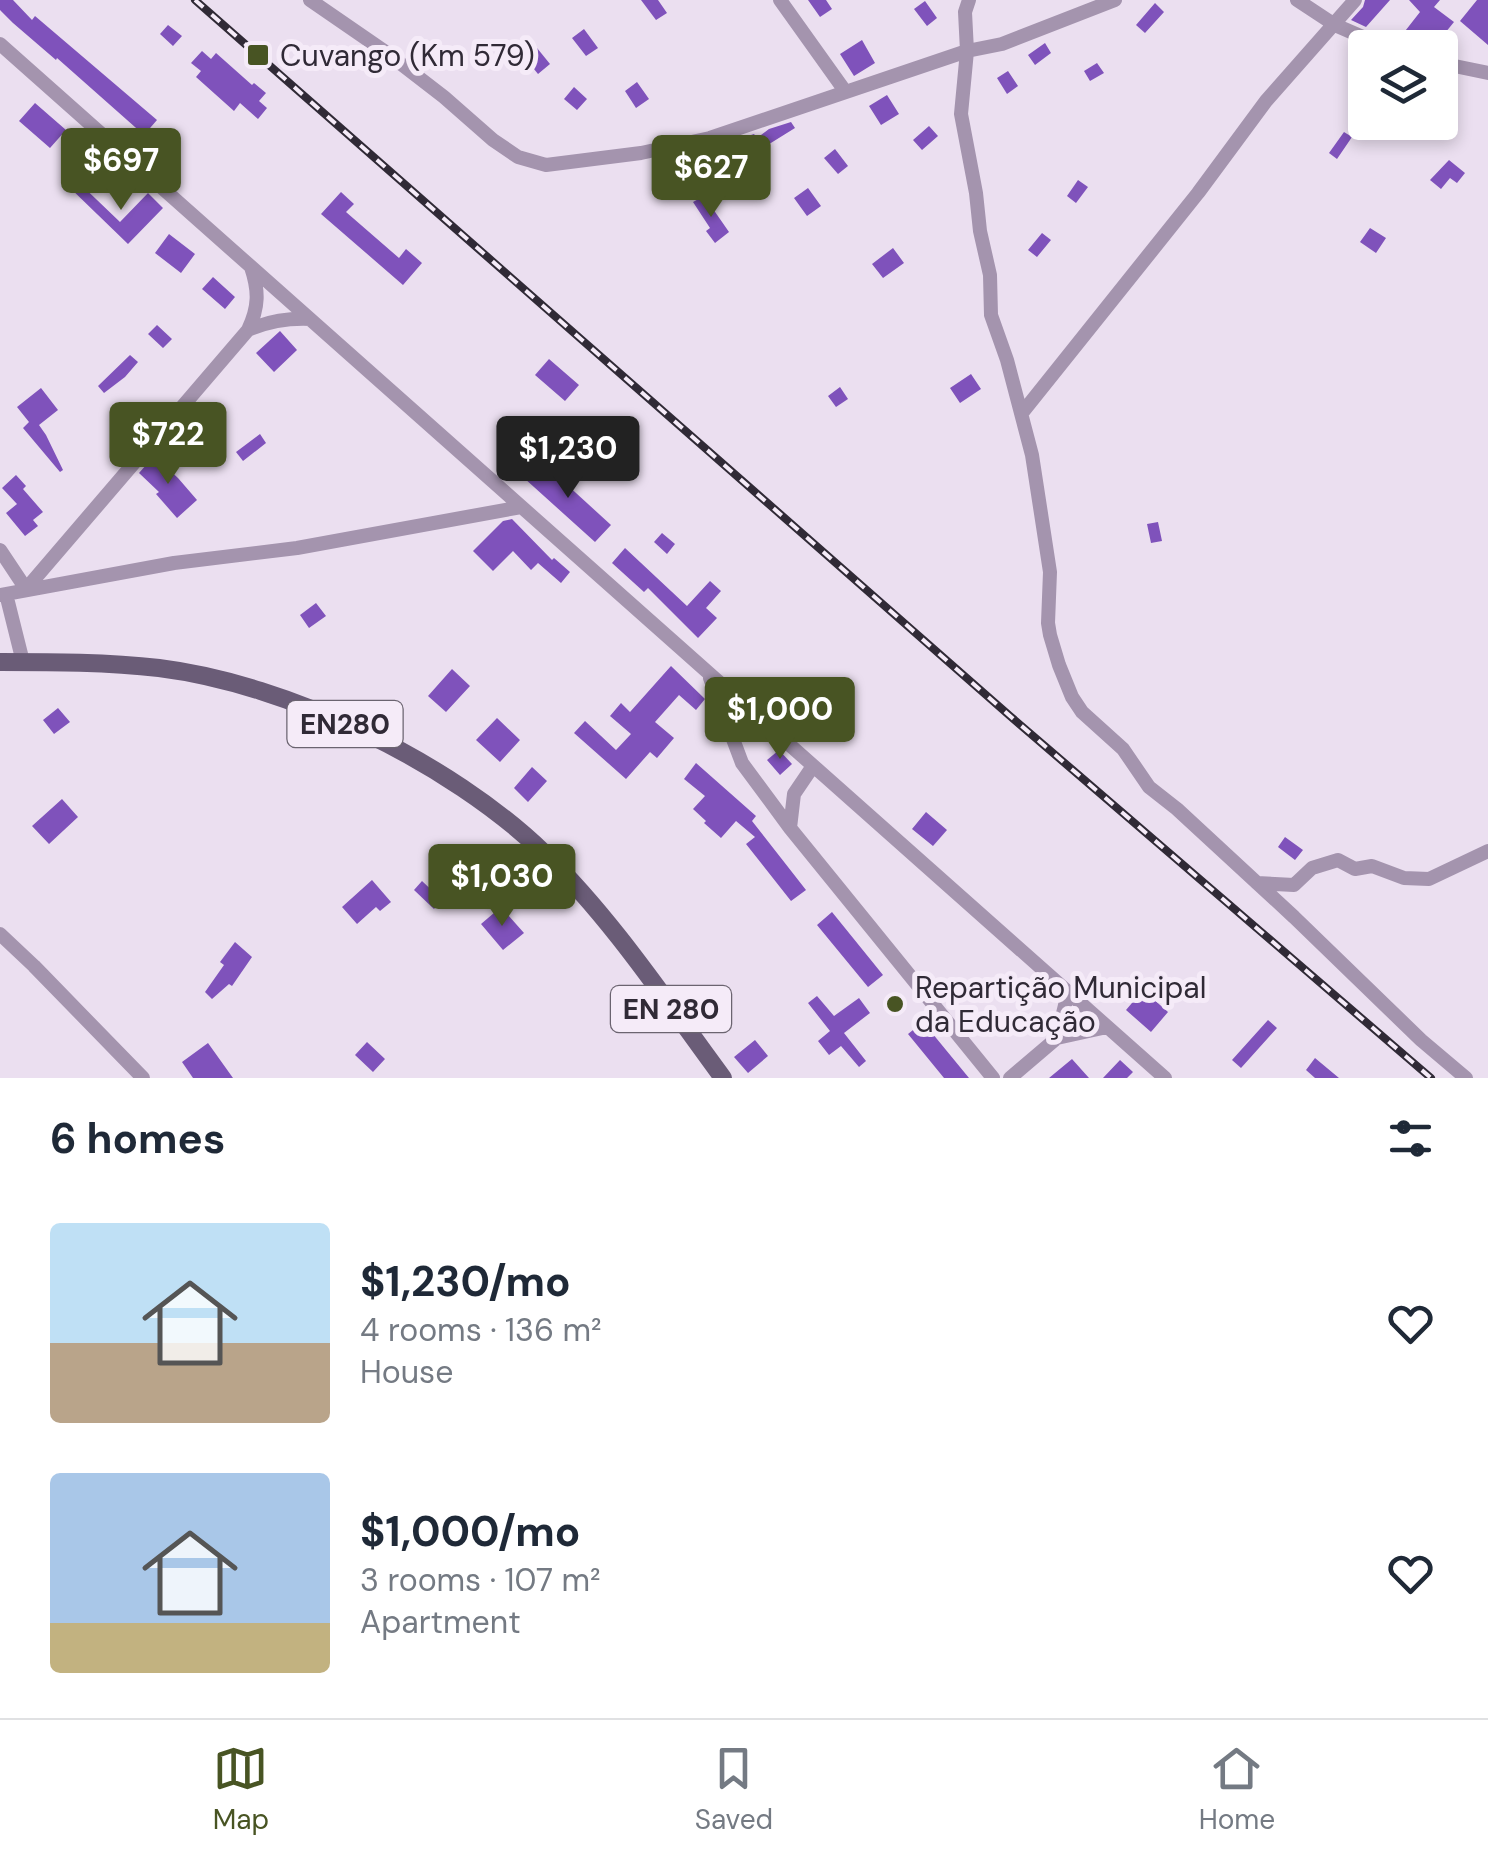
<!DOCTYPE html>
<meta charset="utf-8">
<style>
body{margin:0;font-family:"DM Sans",sans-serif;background:#f2f2f3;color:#1f2937;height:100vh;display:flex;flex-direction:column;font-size:38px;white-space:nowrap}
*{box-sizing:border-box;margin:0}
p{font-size:32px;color:#747a83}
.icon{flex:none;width:55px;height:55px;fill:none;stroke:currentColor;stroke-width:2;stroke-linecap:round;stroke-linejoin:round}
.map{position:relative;height:1078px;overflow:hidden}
.details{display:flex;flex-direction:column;background:#fff;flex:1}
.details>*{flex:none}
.fabs{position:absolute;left:1348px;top:30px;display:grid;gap:20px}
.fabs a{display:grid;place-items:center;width:110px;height:110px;border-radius:10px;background:#fff;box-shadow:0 5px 15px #0003;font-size:50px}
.price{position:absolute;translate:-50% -85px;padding:0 22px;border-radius:10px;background:#485423;color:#fff;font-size:32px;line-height:65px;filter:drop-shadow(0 2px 5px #0008)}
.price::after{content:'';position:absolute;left:50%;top:60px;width:30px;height:22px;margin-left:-15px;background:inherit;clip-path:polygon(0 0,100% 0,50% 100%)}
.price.on{background:#222;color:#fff}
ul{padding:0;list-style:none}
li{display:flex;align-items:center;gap:30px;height:250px;padding:0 50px}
li span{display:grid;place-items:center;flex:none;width:280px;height:200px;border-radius:10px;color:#555}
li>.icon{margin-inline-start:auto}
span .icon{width:120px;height:120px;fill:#fffc;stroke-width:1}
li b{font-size:42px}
h2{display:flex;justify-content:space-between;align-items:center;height:120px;padding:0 50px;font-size:42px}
.menu{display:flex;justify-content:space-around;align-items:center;height:140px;border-top:2px solid #e0e1e3;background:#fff;font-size:28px;color:#747a83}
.menu a{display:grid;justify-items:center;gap:5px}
.menu .on{color:#485423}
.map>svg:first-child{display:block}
.building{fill:#7f52bb}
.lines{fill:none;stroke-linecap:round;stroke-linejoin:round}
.minor{stroke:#a494ae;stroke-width:14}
.major{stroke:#6a5c77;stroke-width:18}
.rail-casing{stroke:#302a36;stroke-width:8}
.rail{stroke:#f5ebf8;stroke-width:4;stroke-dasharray:11;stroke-linecap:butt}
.poi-dot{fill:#485423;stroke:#f5ebf8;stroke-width:4}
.labels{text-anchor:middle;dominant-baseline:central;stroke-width:10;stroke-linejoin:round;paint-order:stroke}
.shield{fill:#f5ebf8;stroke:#6b6470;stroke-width:2.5}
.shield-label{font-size:28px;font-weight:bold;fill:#302a36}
.poi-label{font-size:30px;fill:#302a36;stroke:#f5ebf8;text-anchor:start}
</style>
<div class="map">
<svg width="1488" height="1078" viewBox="0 0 1488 1078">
<rect width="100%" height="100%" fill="#ebdff0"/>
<path class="building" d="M0,0H13L32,20L35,16L157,120L144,135L57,58L56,60L13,23L0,10Z
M641,0H658L667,13L656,20Z
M808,0H826L832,9L820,17Z
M1365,0H1390L1366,27L1351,20L1363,7Z
M1409,0H1440L1434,7L1454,22L1441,38L1445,41L1439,48H1424L1417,42L1415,45L1402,35L1420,12Z
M1477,0H1488V45L1460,21Z
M925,1L937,18L927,26L914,9Z
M1155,3L1164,12L1145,33L1136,25Z
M168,25L182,36L173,46L160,34Z
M584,29L598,48L586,56L572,38Z
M862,40L875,63L854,76L840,54Z
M1045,43L1051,53L1035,65L1028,55Z
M537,48L550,64L538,74L525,58Z
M202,51L211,59L216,53L252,85L254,83L266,93L259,101L267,108L258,119L240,103L234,111L196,77L201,71L191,63Z
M1097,63L1104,73L1090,81L1084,71Z
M1008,71L1018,86L1007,94L997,78Z
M637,82L649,99L636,108L625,91Z
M574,87L587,99L577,110L564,99Z
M887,95L899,114L881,125L869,106Z
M35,103L66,130L50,148L19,121Z
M791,122L795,128L745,159L736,145L748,136L754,134L757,138L769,129Z
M929,126L938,136L922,150L913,140Z
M1344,132L1352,137L1337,159L1329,153Z
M835,149L848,166L838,174L824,158Z
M1449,160L1465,173L1457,183L1450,178L1441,189L1430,180Z
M73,177L120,222L148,193L163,208L128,244L66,184Z
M1078,180L1088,187L1076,203L1067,196Z
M808,188L821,206L807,216L794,198Z
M341,192L354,204L346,212L399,258L406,249L422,263L403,285L321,214Z
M704,196L729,232L715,243L706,231L710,228L693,202Z
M1370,228L1386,238L1376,253L1360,242Z
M1042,233L1051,240L1037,257L1028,250Z
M169,234L195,254L181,273L155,253Z
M893,248L904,263L883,278L872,264Z
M213,277L235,297L225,309L202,289Z
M157,325L172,339L163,348L148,334Z
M280,331L297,350L274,372L256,353Z
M130,355L138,362L125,377L104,393L98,386Z
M549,359L579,385L565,401L535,375Z
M971,374L981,389L960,403L950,388Z
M840,387L848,399L836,407L828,396Z
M41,388L58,410L39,425L46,435L63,470L60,472L23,428L29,422L17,407Z
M260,434L266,443L243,461L236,452Z
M154,456L178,478L197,500L177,518L156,494L159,492L139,473Z
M541,461L611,525L595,542L524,478Z
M16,475L26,486L23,489L43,512L33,520L38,526L25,536L6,513L17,504L2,488Z
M512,519L552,560L554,558L570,572L561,583L538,563L531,570L513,551L493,571L473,551L503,521Z
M1158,522L1162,541L1151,543L1147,524Z
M662,533L675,544L667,554L654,542Z
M625,548L687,606L710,581L721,591L706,608L717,618L698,638L648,588L644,592L612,563Z
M316,603L326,616L309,628L300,615Z
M671,666L705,699L696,710L679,695L655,722L674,738L657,758L650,752L626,779L574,733L585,721L616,750L631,734L610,716L621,703L630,712Z
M452,669L470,686L446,712L428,696Z
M58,708L70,722L54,734L43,720Z
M497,718L520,740L500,762L476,740Z
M779,750L792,764L780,775L767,760Z
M696,763L756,816L752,821L806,890L791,901L746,844L755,837L736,821L721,838L704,823L706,821L693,809L705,796L684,779Z
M532,767L547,781L528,802L514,788Z
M62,799L78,817L49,844L32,826Z
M926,812L947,830L933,846L912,829Z
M1285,837L1303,850L1295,860L1278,847Z
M372,880L391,902L380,911L376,907L357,924L342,907Z
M422,881L442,900L434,909L414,890Z
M501,907L524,933L503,950L481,924Z
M832,912L883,975L868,987L817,925Z
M235,942L252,957L232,986L229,984L212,999L205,992L224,965L220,962Z
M1143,990L1168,1012L1151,1032L1126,1010Z
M817,996L834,1016L859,998L870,1013L844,1033L866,1061L859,1067L841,1046L829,1055L818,1041L830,1031L808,1003Z
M1268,1020L1277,1028L1241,1068L1232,1060Z
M923,1022L969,1078H944L908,1034Z
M755,1040L768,1056L748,1073L734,1057Z
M367,1042L385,1059L373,1072L355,1055Z
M208,1043L233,1078H193L182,1062Z
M1315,1058L1339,1078H1315L1306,1070Z
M1072,1059L1089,1078H1049Z
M1120,1060L1133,1072L1127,1078H1103Z"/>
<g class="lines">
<path class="minor" d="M310,0L387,53L444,97L493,140L518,157L546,165L641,153L710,138L967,51L1002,44L1115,0
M780,0L845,91
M969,0L965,12L967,51L961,114L976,193L980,231L990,275L991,315L1007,360L1032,455L1050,572L1048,623L1050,635L1059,665L1072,697L1082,712L1123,749L1149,787L1177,809L1294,917L1421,1040L1466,1078
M1297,0L1335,25L1388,48
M0,44L1165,1078
M1440,63L1488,73
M248,330C269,321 287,318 310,319
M1022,413L1198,193L1266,101L1355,0
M0,550L26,589L248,330C259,307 259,291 251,267
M6,594L23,662
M0,595L174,563L297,548L521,507
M710,678L742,763L790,828L993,1078
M790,828L794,794L813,766
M1257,883L1294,885L1312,868L1338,860L1355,869L1372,866L1404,878L1429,879L1488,851
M0,934L34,966L143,1078
M1057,1038L1068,993
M1010,1078L1057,1038L1107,1027"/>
<path class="major" d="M0,662C53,662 107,662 159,668C288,684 450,762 544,853C612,919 666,1001 723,1078"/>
<g class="rail-casing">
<path id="rail" d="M195,0L1010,716L1431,1078"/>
</g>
<use href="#rail" class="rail"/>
</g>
<g class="poi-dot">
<rect x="246" y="43" width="24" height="24" rx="5"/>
<circle cx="895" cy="1004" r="10"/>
</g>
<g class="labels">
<g class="shield">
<rect x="287.5" y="701" width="115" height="46" rx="8"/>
<rect x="611" y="986" width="120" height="46" rx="8"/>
</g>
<g class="shield-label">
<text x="345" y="724">EN280</text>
<text x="671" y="1009">EN 280</text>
</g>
<g class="poi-label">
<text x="280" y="55">Cuvango (Km 579)</text>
<text x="915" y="987">Repartição Municipal<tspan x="915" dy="34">da Educação</tspan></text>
</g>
</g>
</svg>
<div class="fabs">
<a><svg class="icon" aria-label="layers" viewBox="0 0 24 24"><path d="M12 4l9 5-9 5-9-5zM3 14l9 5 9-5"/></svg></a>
</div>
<b class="price" style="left:121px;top:213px">$697</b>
<b class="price" style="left:711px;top:220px">$627</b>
<b class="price" style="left:168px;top:487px">$722</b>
<b class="price on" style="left:568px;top:501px">$1,230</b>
<b class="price" style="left:780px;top:762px">$1,000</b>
<b class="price" style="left:502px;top:929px">$1,030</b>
</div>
<section class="details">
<h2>6 homes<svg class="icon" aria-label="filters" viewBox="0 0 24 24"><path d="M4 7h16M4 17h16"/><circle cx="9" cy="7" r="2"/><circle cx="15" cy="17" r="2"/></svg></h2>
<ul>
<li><span style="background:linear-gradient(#bfe0f5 60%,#b9a48a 0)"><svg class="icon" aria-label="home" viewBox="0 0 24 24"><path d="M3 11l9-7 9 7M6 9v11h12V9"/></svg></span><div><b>$1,230/mo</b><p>4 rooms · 136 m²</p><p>House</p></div><svg class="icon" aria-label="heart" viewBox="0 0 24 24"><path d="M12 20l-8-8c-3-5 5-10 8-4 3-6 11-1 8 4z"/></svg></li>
<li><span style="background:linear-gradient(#a9c7e8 75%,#c2b280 0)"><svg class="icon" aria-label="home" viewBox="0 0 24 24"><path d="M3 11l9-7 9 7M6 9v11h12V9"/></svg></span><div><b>$1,000/mo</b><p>3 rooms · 107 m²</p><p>Apartment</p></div><svg class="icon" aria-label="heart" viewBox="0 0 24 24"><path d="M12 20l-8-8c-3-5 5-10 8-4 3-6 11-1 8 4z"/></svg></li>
</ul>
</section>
<nav class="menu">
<a class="on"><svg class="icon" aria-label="map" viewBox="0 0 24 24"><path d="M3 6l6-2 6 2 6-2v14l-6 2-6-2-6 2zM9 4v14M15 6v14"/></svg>Map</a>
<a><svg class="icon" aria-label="saved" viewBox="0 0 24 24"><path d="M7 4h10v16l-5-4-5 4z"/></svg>Saved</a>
<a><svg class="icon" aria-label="home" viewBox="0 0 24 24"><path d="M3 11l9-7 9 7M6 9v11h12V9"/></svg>Home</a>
</nav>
